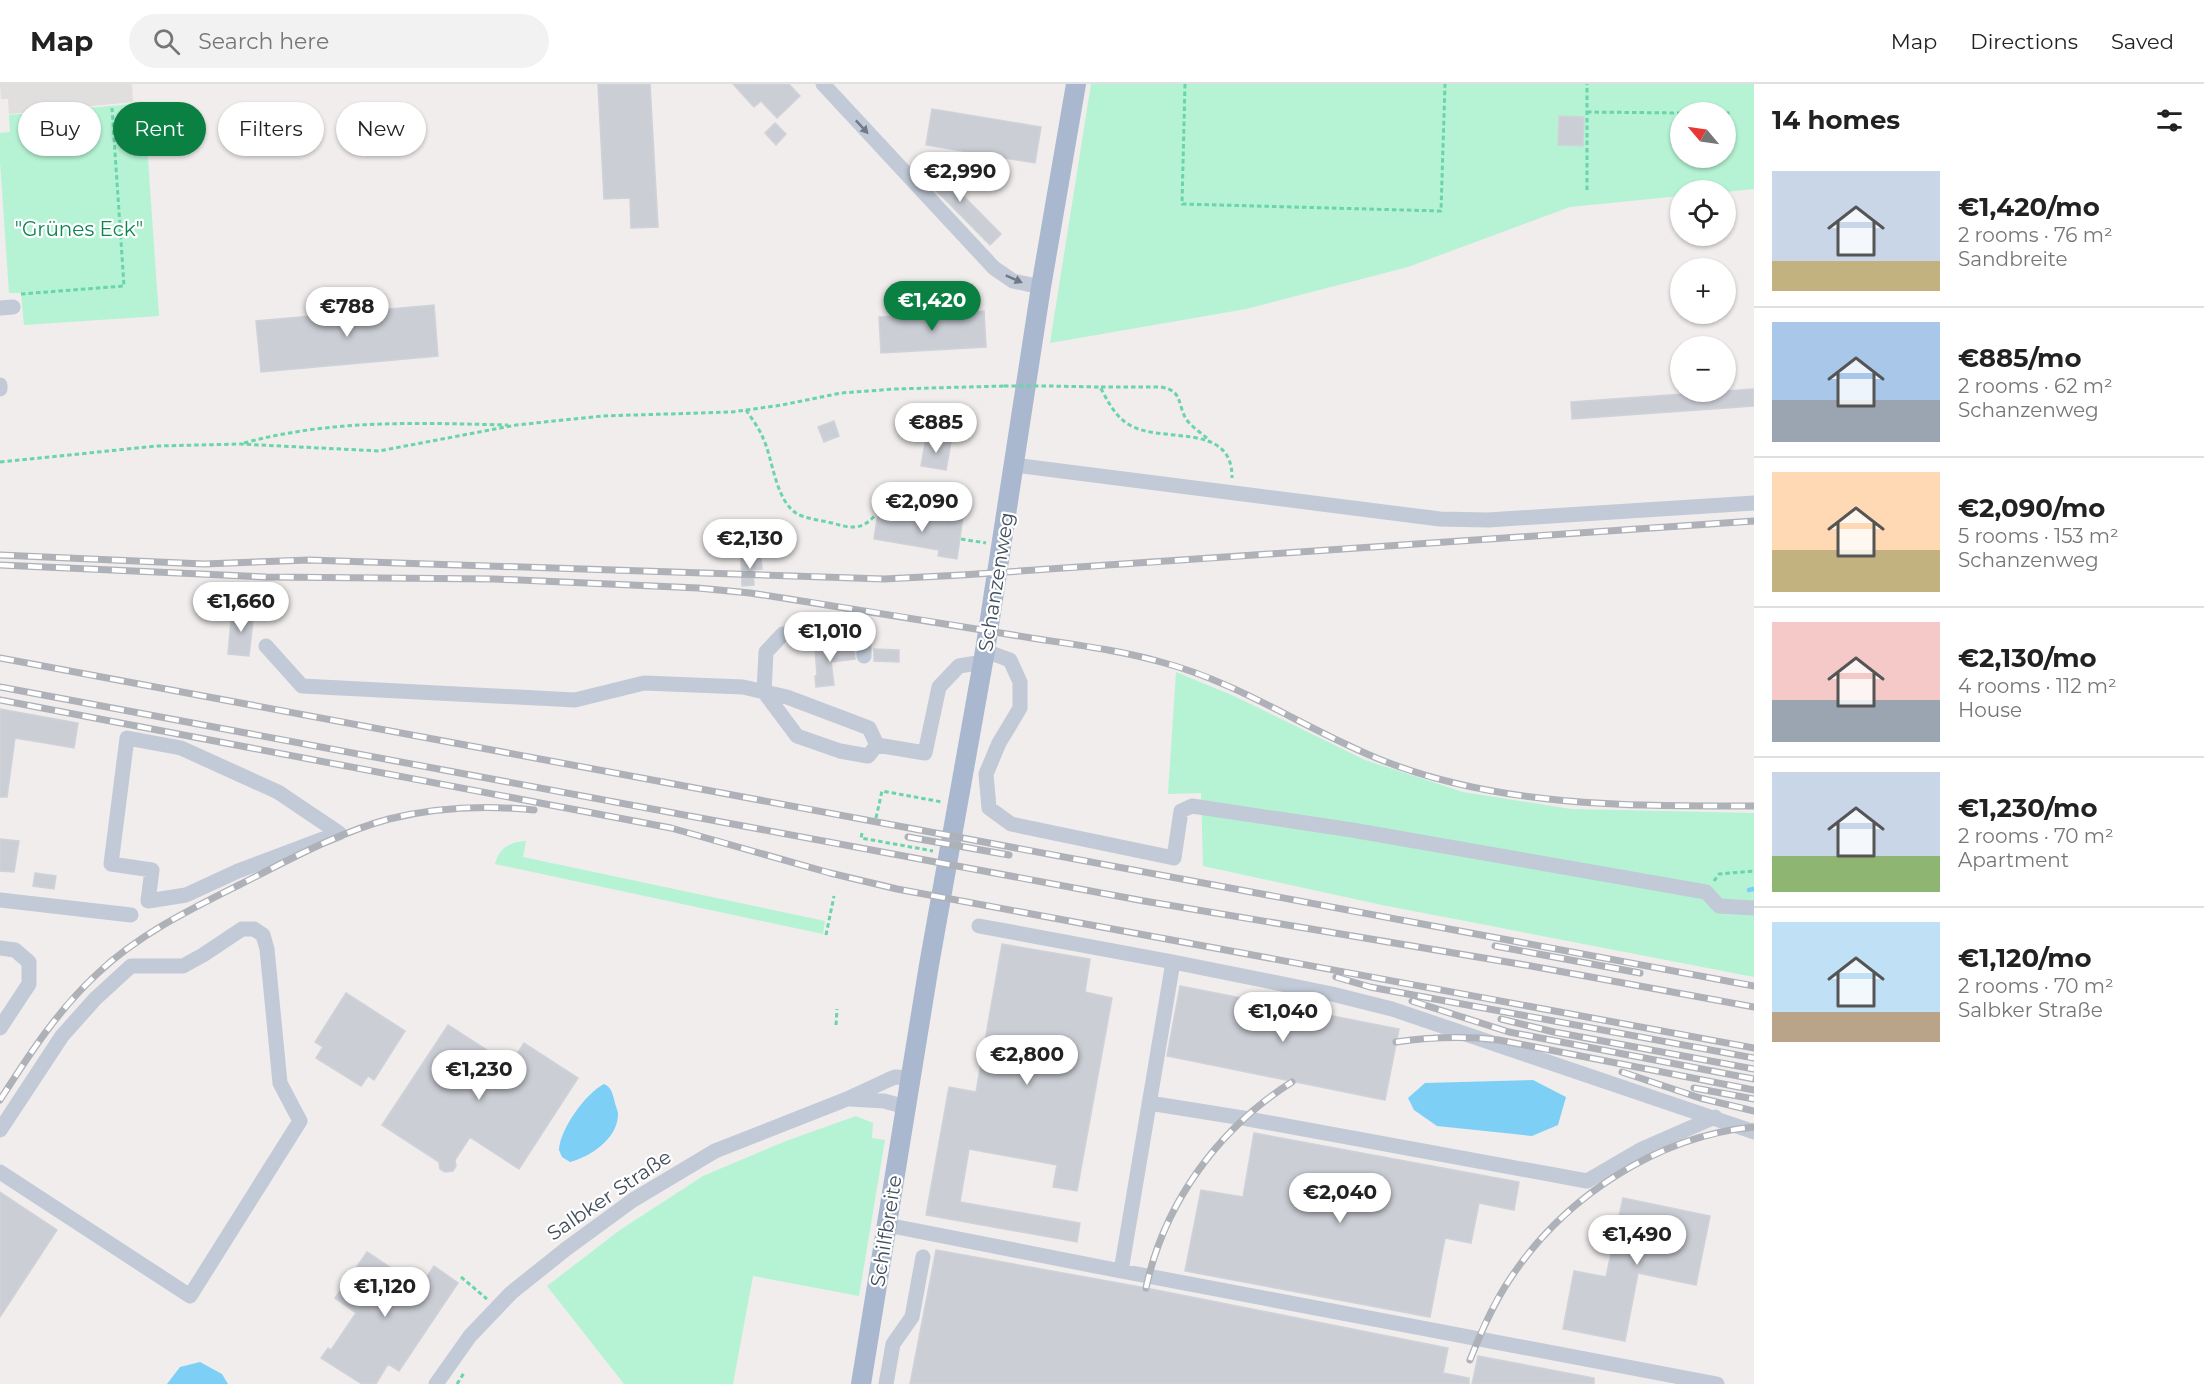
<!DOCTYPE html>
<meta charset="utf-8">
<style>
body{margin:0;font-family:Montserrat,sans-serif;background:#f2f2f2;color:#222;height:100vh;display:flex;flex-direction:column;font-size:22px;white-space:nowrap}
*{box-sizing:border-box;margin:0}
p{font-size:20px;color:#767676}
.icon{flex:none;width:33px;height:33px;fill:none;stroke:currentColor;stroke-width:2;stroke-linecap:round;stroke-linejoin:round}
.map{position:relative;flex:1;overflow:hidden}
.sheet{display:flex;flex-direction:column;background:#fff;width:450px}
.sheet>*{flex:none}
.top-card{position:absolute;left:18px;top:18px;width:570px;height:54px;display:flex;gap:12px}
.needle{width:39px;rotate:299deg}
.controls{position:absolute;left:1670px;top:18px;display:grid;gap:12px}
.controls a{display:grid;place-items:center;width:66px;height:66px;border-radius:50%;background:#fff;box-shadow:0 2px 4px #0004;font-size:30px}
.price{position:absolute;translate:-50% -51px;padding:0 14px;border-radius:21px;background:#fff;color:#222;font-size:20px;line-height:39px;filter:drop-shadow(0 2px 3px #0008)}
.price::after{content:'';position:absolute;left:50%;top:36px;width:18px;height:14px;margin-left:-9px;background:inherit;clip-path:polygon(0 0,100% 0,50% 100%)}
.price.on{background:#0b8043;color:#fff}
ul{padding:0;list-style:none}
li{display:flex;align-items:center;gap:18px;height:150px;padding:0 18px}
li+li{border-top:2px solid #e0e0e0}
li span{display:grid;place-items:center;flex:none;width:168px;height:120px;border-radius:0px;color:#555}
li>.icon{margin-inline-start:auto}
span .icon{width:72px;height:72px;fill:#fffc;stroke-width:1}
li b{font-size:26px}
h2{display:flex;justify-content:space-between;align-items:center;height:72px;padding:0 18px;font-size:26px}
.tag{padding:0 21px;border-radius:27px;background:#fff;box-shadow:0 2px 4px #0004;font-size:21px;line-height:54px}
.tag.on{background:#0b8043;color:#fff}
header{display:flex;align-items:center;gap:36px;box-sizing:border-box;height:84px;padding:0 30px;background:#fff;border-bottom:2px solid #e0e0e0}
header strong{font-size:28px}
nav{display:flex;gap:33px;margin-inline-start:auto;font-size:21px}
.search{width:420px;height:54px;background:#f2f2f2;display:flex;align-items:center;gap:15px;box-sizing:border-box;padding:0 21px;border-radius:33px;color:#767676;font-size:22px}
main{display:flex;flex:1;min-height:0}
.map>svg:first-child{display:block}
.education{fill:#e1dede}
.green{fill:#b5f3d4;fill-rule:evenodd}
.water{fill:#7dcff5}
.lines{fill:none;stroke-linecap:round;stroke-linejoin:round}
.stream{stroke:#7dcff5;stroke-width:4.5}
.building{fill:#cbced5;stroke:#d0d2d9;stroke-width:1.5}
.path{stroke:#6ad4ab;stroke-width:3;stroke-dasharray:4.5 3;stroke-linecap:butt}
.minor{stroke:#c1cad6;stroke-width:15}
.major{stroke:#a9b8cf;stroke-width:20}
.rail-casing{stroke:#aeb1b8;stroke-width:7}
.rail{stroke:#fff;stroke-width:4.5;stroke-dasharray:14;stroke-linecap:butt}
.path-bridge{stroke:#6ad4ab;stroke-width:3;stroke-dasharray:4.5 3;stroke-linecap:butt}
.oneway{fill:#6f7987}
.labels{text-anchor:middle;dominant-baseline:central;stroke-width:4.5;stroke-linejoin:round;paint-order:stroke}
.park-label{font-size:20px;fill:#0d8455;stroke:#fff}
.street-label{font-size:20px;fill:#434e5c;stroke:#fff}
</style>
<header>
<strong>Map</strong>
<div class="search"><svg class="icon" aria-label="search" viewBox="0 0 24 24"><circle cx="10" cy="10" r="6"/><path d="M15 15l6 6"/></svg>Search here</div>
<nav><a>Map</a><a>Directions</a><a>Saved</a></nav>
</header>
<main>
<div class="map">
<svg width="1754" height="1300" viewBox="0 0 1754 1300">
<rect width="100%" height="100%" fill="#f0edec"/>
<path class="education" d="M0,0H132L133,18L9,30L8,15H1Z"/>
<path class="green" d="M1091,0H1754V105L1725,108L1680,106V112L1570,123L1408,183L1246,225L1050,259ZM1680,28H1725V74H1680Z
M144,19L159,232L24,241L21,209H9L0,78V49L10,48L9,31Z
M1176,588L1234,612L1365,676L1463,708L1571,725L1754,729V893L1382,821L1203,782L1201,709L1168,710Z
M526,757L523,773L825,837L823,850L495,780C499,764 509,758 526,757Z
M856,1032L873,1039L872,1054L885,1056L859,1212L753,1192L733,1300H624L547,1202L620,1146L703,1092L786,1057Z"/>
<path class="water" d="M1533,996L1566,1013L1558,1041L1532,1052L1437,1042L1414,1026L1408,1014L1425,999Z
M604,1000C611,1003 612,1008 614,1015C615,1020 617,1025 618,1029C619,1054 590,1073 570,1078L562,1073L559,1066C560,1045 586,1009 604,1000Z
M200,1278L222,1290L228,1300H167L180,1283Z"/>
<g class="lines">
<path class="stream" d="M1749,806L1754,805"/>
</g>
<path class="building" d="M598,0H650L658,143L631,144L630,114L604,115Z
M733,0H789L800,12L777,34L761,17L754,23Z
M932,25L1041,43L1035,79L926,61Z
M1559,32L1584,33L1583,62L1558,61Z
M775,39L786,50L776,61L765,49Z
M930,78L1001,150L990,161L919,89Z
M434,221L438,272L261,288L256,237Z
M984,227L986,263L881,269L879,233Z
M1754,305V322L1572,335L1571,318Z
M834,337L839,352L824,358L818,343Z
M926,354L951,358L946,386L921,382Z
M878,429L946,438L947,430L963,433L957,475L938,472L939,466L874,455Z
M761,473L762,485L753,486L754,501L742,502L741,474Z
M232,526L254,528L249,572L228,570Z
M848,562L854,567L855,575L831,578L834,601L816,603L815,592L817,591L815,565Z
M874,565L899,566V578L874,577Z
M0,625L78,639L74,664L15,654L7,713H0Z
M0,755L19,757L14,788L0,787Z
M35,789L56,792L54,805L33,802Z
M1002,860L1090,875L1085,908L1112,914L1077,1107L1053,1103L1057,1081L969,1065L960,1118L1080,1139L1077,1158L926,1131L949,1003L976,1008Z
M1180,902L1399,945L1385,1016L1167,972Z
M346,909L405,947L374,996L368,992L361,1002L316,974L323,963L315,958Z
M448,941L510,981L524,959L578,994L519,1085L470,1053L455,1076L456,1082L453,1087L445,1088L440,1085L439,1078L382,1041Z
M1254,1049L1519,1098L1514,1126L1479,1119L1471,1159L1445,1154L1430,1233L1185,1187L1201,1106L1243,1113Z
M0,1108L57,1146L0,1233Z
M1623,1114L1710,1132L1696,1201L1638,1189L1625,1257L1563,1245L1574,1187L1606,1193Z
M936,1166L1146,1204L1448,1264L1443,1289L1469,1294V1300H910Z
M367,1168L420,1203L434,1182L458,1199L399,1287L388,1280L376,1300H362L321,1274L328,1264L331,1266L356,1229L335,1214Z
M1478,1272L1594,1294V1300H1472Z"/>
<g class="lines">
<path class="path" d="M1185,0L1182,120L1441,127L1445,0
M1587,28L1680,29
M1725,29H1731
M1587,106V0
M21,210L124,202L112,24
M1049,302L1100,303C1108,317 1114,331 1128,340C1159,361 1233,336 1232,394
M1101,303H1161C1183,307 1177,319 1186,335C1191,342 1201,349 1208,355
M746,326C752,335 759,344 763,354C773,375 775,415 796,429C805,435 821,436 832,439C860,447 864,444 883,423
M244,359C332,335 418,339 508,341
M0,378L157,362L241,360L379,367L516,341L602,332L732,328L782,321L841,309L895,305L1004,302
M961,455L986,459
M876,734L882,707L942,718
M862,749L861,754L933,767
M1714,797L1719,790L1754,787
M826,851L834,812
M836,941L837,925
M461,1193L487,1215
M457,1300L464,1289"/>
<path class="minor" d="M823,0L994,184L1013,197L1041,203
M0,224L13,223
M0,301V305
M1014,381L1440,435L1488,436L1754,419
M266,562L302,602L575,616L644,599L743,603L787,613L869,644L877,661
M985,567L1010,576L1020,598V624L999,659L986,690L989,724L1011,740L1174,774L1181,727L1192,722L1352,746L1706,808L1719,822L1754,824
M864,572V562L850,551L783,550L766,568L764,608L797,652L840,667L868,672L877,661
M127,654L181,664L278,708L339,749L238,787L186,811L148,817L152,786L111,780Z
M877,661L925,669L939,603L959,582L983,578
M0,816L131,831
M0,864L15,866L29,878V900L0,944
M1173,878L1332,910L1392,925L1754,1048
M850,1015L884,1017L906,1023
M1149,1019L1243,1034L1587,1097L1642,1065L1715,1033
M0,1046L62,952L95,915L131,882H183L203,871L242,845H254L263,851L267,865L280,999L300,1037L190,1212L0,1088
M887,1141L1121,1187L1173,878L979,842
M1121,1187L1717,1300
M436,1300L470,1252L511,1209L566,1165L633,1116L715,1067L847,1015L888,996L895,993L910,994
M886,1300L893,1260L912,1233L923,1173"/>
<path class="major" d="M861,1300L929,881L985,567L1041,203L1076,0"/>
<g class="rail-casing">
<path id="rail" d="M0,471L204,480L309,476L884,495L962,491L1754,437
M0,481L266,493L494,495L698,504L750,509C836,522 922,536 1007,550C1059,559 1111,564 1161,578C1241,599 1308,647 1384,677C1501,723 1630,722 1754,722
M0,574L1754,902
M0,603L1144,817L1531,882L1754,923
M0,616L671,744L830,789L897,805L1754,964
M908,753L1009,771
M1495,862L1640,889
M1336,893L1370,903L1754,974
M1412,917L1509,948L1754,995
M1501,935L1554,948L1754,985
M1396,958C1431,953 1464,952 1499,956L1754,1006
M1622,988L1700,1014L1754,1027
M1694,1004L1754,1015
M0,1016C29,971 57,927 97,890C138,851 189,826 239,801C287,777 337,749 389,735C437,723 485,721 534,726
M1146,1204C1164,1119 1219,1044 1292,998
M1470,1276C1481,1248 1493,1220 1510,1195C1563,1114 1657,1052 1754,1043"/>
</g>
<use href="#rail" class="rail"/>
<path class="path-bridge" d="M1004,302H1049"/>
</g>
<defs><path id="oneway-solid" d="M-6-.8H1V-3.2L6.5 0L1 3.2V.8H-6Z" transform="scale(1.5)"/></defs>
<g class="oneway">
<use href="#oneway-solid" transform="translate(862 43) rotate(47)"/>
<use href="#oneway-solid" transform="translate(1014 195) rotate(24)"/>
</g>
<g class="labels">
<g class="park-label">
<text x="79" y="145">"Grünes Eck"</text>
</g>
<g class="street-label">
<text transform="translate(996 498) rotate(-81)">Schanzenweg</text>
<text transform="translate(609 1111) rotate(-34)">Salbker Straße</text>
<text transform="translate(886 1147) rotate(-81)">Schilfbreite</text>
</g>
</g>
</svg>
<div class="controls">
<a><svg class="needle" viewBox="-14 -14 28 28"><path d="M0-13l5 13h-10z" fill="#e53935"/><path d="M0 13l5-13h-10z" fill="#767676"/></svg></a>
<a><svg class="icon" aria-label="locate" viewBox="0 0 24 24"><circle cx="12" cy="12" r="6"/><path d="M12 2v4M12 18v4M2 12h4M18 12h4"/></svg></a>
<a>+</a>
<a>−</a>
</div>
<b class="price" style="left:960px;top:119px">€2,990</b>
<b class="price on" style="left:932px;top:248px">€1,420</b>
<b class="price" style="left:347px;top:254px">€788</b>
<b class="price" style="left:936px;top:370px">€885</b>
<b class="price" style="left:922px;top:449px">€2,090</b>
<b class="price" style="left:750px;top:486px">€2,130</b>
<b class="price" style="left:241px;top:549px">€1,660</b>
<b class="price" style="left:830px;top:579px">€1,010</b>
<b class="price" style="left:1283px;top:959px">€1,040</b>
<b class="price" style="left:1027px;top:1002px">€2,800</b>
<b class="price" style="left:479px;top:1017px">€1,230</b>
<b class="price" style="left:1340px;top:1140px">€2,040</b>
<b class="price" style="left:1637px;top:1182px">€1,490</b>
<b class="price" style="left:385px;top:1234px">€1,120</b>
<div class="top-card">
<a class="tag">Buy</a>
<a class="tag on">Rent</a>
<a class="tag">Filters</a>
<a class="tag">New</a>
</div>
</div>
<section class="sheet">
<h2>14 homes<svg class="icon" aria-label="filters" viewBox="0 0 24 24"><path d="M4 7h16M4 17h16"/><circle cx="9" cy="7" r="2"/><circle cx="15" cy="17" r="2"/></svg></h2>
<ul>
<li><span style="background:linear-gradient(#c9d6e8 75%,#c2b280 0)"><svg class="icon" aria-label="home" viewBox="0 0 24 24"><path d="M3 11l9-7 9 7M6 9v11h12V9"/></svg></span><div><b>€1,420/mo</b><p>2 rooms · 76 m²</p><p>Sandbreite</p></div></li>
<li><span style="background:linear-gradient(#a9c7e8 65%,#9aa5b1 0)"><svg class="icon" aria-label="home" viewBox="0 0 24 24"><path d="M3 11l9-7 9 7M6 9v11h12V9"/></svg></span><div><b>€885/mo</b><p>2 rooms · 62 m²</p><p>Schanzenweg</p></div></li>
<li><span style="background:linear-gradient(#ffd9b3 65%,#c2b280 0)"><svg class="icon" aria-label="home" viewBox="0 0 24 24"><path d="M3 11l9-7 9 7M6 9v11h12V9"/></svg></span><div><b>€2,090/mo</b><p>5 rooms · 153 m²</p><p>Schanzenweg</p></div></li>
<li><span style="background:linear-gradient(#f6c9c9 65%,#9aa5b1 0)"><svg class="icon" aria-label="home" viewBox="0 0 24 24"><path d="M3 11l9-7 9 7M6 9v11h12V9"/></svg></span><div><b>€2,130/mo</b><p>4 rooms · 112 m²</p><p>House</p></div></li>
<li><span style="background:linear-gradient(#c9d6e8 70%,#8fb573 0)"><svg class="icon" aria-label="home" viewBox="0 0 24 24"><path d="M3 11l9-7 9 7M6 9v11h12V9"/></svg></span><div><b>€1,230/mo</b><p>2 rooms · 70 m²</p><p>Apartment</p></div></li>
<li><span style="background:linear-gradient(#bfe0f5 75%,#b9a48a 0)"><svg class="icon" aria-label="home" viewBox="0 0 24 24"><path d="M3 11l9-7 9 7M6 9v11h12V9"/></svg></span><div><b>€1,120/mo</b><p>2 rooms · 70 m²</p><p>Salbker Straße</p></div></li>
</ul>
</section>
</main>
